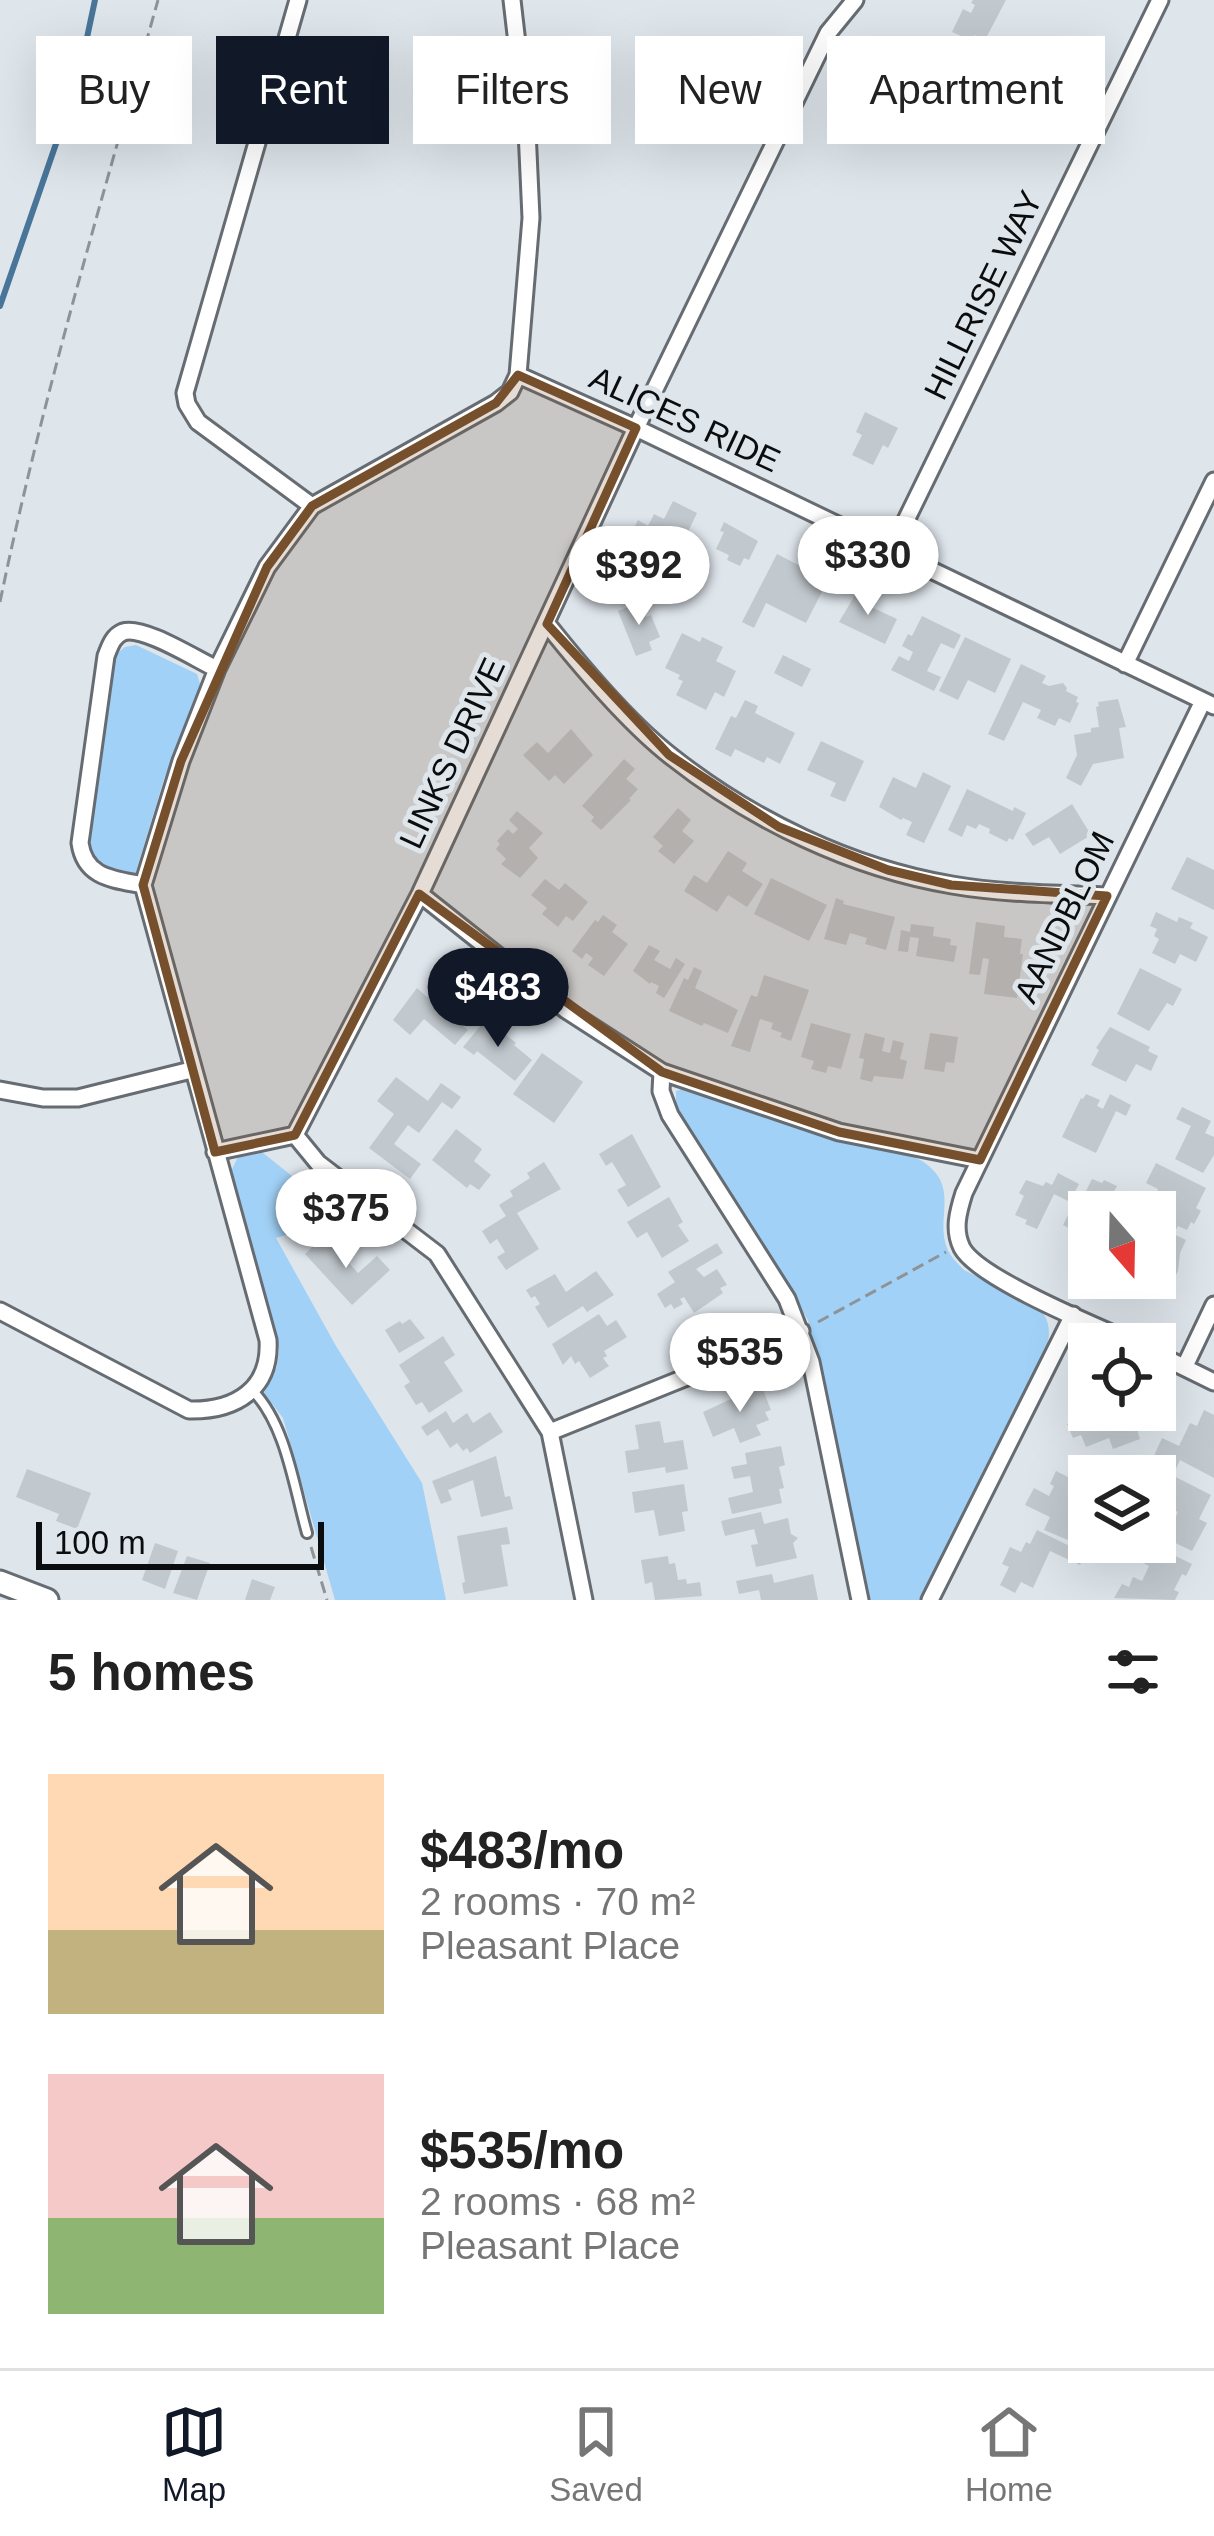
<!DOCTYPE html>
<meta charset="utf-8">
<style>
body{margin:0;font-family:Arial,sans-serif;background:#f2f2f2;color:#222;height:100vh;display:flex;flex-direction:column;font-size:45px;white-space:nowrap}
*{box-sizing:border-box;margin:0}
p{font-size:39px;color:#767676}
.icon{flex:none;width:66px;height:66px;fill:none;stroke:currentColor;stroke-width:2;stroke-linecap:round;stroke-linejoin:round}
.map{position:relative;height:1600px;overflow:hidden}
.sheet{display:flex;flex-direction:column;background:#fff;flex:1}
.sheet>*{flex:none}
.banner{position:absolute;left:36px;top:36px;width:1143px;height:108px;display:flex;gap:24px}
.needle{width:78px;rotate:160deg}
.tools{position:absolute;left:1068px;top:1191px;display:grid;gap:24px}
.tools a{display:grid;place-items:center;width:108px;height:108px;border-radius:0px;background:#fff;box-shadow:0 12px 48px #0002;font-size:60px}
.scale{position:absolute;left:36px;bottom:30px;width:288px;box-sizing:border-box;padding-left:12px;border:6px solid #0a0c0e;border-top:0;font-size:33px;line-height:42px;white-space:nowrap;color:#0a0c0e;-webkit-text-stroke:9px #dee5eb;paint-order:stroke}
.price{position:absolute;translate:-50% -102px;padding:0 27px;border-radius:42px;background:#fff;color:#222;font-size:39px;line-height:78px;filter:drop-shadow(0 3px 6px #0008)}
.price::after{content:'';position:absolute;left:50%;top:72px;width:36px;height:27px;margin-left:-18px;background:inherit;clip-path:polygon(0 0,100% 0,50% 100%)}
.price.current{background:#111827;color:#fff}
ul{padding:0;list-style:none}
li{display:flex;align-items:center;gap:36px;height:300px;padding:0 48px}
li span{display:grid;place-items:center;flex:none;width:336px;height:240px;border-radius:0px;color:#555}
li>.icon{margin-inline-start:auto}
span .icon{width:144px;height:144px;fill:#fffc;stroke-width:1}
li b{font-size:51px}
h2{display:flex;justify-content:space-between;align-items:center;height:144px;padding:0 48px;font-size:51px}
.tag{padding:0 42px;border-radius:0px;background:#fff;box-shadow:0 12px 48px #0002;font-size:42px;line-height:108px}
.tag.current{background:#111827;color:#fff}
.tabs{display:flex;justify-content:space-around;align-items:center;height:168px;border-top:3px solid #e0e0e0;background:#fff;font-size:33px;color:#767676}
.tabs a{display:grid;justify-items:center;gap:6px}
.tabs .current{color:#111827}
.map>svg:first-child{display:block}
.green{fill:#a1d1f6}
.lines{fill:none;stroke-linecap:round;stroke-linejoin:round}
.stream{stroke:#487598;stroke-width:6}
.building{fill:#c2c9ce}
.lane-casing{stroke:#666c71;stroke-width:14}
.street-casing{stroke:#666c71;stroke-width:21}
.secondary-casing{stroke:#666c71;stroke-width:27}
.path{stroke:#8e9397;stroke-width:3;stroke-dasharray:12 6;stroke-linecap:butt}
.lane{stroke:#fff;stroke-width:8}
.street{stroke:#fff;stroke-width:15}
.secondary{stroke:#fff;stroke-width:21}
.marked{fill:#764f2c;fill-opacity:0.2;stroke:#764f2c;stroke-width:9;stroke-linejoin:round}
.labels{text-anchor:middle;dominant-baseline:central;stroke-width:10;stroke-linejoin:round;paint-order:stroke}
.street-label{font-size:33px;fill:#0a0c0e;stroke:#dee5eb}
</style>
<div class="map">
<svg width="1214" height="1600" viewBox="0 0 1214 1600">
<rect width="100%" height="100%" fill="#dee5eb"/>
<path class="green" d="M136,645L197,674L201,687L164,779L134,878L92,869L79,838L110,659L125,647Z
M688,1087C711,1094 734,1105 757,1114C797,1129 839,1139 881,1149C899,1153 919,1155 932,1169C956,1192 936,1221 947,1248C950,1256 957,1263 964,1270L1037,1306C1049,1318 1051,1329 1047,1346L923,1600H867L865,1579L808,1320L676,1108V1091Z
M258,1149L345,1218L276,1238L336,1346L422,1483L446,1600H335L283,1418L264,1393L277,1366L279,1351L230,1173L239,1155Z"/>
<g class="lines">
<path class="stream" d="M0,306L78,80L95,0"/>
</g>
<path class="building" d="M973,0H1006L985,40L975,35L972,41L952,32L963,9L971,13L975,5L971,3Z
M865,412L898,428L888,448L883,445L873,465L852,455L862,435L856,432Z
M673,501L697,513L675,559L664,554L670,541L662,536L654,554L627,541L638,520L648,526L654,514L664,519Z
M724,522L758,541L749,560L744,558L740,566L727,560L729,555L716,549L724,532L720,531Z
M777,554L828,580L806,623L766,603L754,628L742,622Z
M858,590L873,597L869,606L897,619L885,644L839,622Z
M642,601L646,617L651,615L660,637L649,642L652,650L636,656L618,611Z
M922,616L961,635L954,649L941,643L927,671L941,677L934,691L891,670L899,656L909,661L913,652L902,646L908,634L912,636Z
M682,633L700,642L702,637L723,647L716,661L736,671L724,697L715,692L706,710L676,695L683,681L678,679L680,675L665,668Z
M965,637L1011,659L995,693L968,680L958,700L939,691Z
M783,655L811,669L802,687L774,673Z
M1021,664L1046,676L1042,683L1049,686L1063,683L1067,688L1066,691L1078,697L1076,702L1079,703L1070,723L1059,718L1055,726L1037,718L1041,710L1023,702L1004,741L988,734Z
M1118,699L1126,727L1119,728L1124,758L1093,764L1081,786L1066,778L1077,755L1074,735L1091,732V728L1099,727L1096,707L1099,706L1098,702Z
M745,700L758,706L755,713L795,733L780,764L767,757L764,763L735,749L731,757L715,749L731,716L736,718Z
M571,729L593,755L564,784L555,775L549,781L523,755L537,742L548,753Z
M821,741L864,761L845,802L830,796L836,783L807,770Z
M624,759L635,769L626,779L638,789L629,799L631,800L601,830L591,821L594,817L582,806Z
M923,772L951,786L924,843L906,835L912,822L903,818L901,820L879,807L893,777L916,788Z
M967,789L1013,811L1014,807L1026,813L1013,840L1009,838L1007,842L989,833L990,829L979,824L976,829L967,825L962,837L948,830Z
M1072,804L1091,835L1060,854L1049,837L1033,846L1025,834Z
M678,808L691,820L682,831L694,841L674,864L658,851L663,846L653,837Z
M517,811L543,833L529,848L538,858L520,878L501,864L506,859L496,849L500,844L497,841L508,829L513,834L518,829L509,820Z
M728,851L747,863L742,871L763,884L747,907L728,895L717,912L684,891L694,875L707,883Z
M1187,857L1214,870V910L1171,889Z
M771,878L827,905L809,941L754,914Z
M545,879L559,890L565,883L588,902L573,921L566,916L558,927L542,914L547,908L531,895Z
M836,898L844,901L843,904L895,917L886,950L865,944L867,938L850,933L846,945L824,939Z
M1156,912L1177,922L1179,917L1193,923L1190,928L1208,937L1196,962L1180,954L1175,964L1152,953L1159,939L1154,936L1157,929L1150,926Z
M603,915L617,925L612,932L628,944L604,976L588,965L593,958L586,953L582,959L572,951L595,920L598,922Z
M976,922L1005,926L1004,937L1022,939L1020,954H1023L1017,998L984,994L989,959L983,958L980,975L969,974Z
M911,924L934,927L933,936L951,939L950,945L957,946L954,962L916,956L919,938L910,937L908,952L898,951L901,930L910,932Z
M649,945L660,951L654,960L670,969L676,958L685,964L664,998L656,993L659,986L651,982L650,984L633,971Z
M694,967L702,971L695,988L738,1010L728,1033L704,1023L702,1026L669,1011L684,978L688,980Z
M1140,968L1182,989L1173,1006L1167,1003L1149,1031L1117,1014Z
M764,975L809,990L791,1041L780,1037L782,1033L771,1029L773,1023L760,1019L750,1052L731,1046L751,995L757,997Z
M451,984L464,994L471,986L490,1001L476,1017L461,1005L451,1016L468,1030L455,1045L424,1019L410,1035L393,1020L417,988L427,997L439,993L442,995Z
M486,1019L516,1043L514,1045L532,1060L515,1081L477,1051L474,1055L463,1047Z
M811,1023L851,1034L841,1069L828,1066L826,1073L811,1069L814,1061L801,1057Z
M1110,1027L1150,1047L1148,1051L1158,1056L1151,1071L1136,1064L1126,1082L1091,1065L1099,1050L1096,1048Z
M865,1033L885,1038L882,1051L890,1053L893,1040L904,1043L900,1059L907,1061L903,1079L874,1076L872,1082L860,1079L864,1059L859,1058Z
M930,1033L958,1037L954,1063L946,1062L944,1072L924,1069Z
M542,1053L583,1082L554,1123L513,1094Z
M396,1077L428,1101L441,1083L461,1097L452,1109L442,1102L419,1133L408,1125L394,1144L421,1164L410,1179L369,1148L394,1114L377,1101Z
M1086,1094L1100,1100L1097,1106L1103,1109L1110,1094L1131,1105L1126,1116L1116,1111L1096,1153L1062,1137L1081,1098L1083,1099Z
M1182,1107L1211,1121L1205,1133L1214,1137V1155L1203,1173L1175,1159L1191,1126L1176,1119Z
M456,1129L482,1149L474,1161L491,1175L479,1190L470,1184L467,1188L432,1160Z
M632,1134L661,1187L628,1207L617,1190L626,1185L612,1162L606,1166L599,1154Z
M544,1162L561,1189L517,1213L539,1249L506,1270L497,1257L505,1252L497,1239L490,1244L482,1231L506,1216L499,1205L513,1196L510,1191L530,1178L527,1173Z
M1156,1163L1206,1188L1196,1208L1201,1211L1194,1224L1191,1222L1187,1230L1178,1226L1175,1231L1155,1221V1212H1141L1134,1208L1139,1198L1152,1204L1158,1189L1146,1183Z
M1058,1173L1079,1184L1070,1202L1054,1194L1037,1229L1025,1224L1027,1220L1015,1215L1024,1196L1019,1193L1026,1180L1043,1186L1046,1182L1052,1185Z
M1092,1179L1102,1183L1104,1180L1117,1186L1106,1206L1102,1204L1098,1212H1089V1251L1071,1242L1076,1232L1063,1225L1070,1211L1075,1213Z
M669,1197L683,1222L678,1225L689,1241L662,1258L647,1232L637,1238L627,1222Z
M1155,1225L1186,1240L1180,1253L1178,1271L1168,1292L1145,1281L1140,1291L1112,1278H1155Z
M324,1236L358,1273L377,1256L390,1270L352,1305L305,1254Z
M717,1243L723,1253L696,1269L704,1277L717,1269L727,1285L720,1288L723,1293L694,1313L684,1297L680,1299L683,1304L674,1309L671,1304L665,1308L657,1294L675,1282L668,1272Z
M596,1271L614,1295L587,1312L583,1306L548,1328L535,1307L540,1304L535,1296L531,1298L526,1290L555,1274L566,1292Z
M599,1314L607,1326L616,1320L627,1337L604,1351L607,1356L603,1358L609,1366L590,1378L579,1361L575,1364L571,1356L563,1365L552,1344Z
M410,1319L425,1338L399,1353L385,1330L400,1321L402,1324Z
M443,1336L455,1355L444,1362L463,1391L429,1413L422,1402L416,1405L404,1386L410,1382L399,1365Z
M761,1385L771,1410L765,1412L769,1420L756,1425L761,1435L740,1443L734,1428L713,1437L703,1412Z
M1102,1410H1122L1130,1431L1137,1429L1140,1439L1113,1449L1109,1438L1086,1447L1081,1435L1073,1438L1067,1424Z
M1204,1410L1214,1415V1478L1180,1460L1176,1469L1153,1458L1162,1438L1179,1446L1190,1423L1197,1426Z
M446,1411L453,1423L467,1413L473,1423L490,1412L503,1432L470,1453L467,1448L463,1451L457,1443L450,1448L438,1429L427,1436L421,1427Z
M660,1421L664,1443L683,1440L688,1469L666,1473L665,1467L628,1473L625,1451L639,1449L635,1425Z
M781,1446L785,1465L779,1467L784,1488L779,1489L782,1503L732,1514L728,1498L753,1492L750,1476L734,1479L731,1467L747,1464L745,1453Z
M496,1456L505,1497L510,1496L513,1509L481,1517L473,1480L448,1490L452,1500L441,1504L432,1481Z
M1158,1468L1211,1495L1199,1519L1207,1523L1192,1551L1165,1538L1178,1512L1161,1504L1155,1516V1474Z
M27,1469L91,1493L77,1529L56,1521L59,1514L16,1497Z
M1056,1471L1086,1486L1073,1512L1080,1516L1077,1522L1089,1532V1542H1098L1094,1551L1044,1530L1050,1517L1025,1505L1034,1488L1049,1496L1054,1486L1050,1484Z
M684,1484L688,1511L682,1512L685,1531L659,1536L654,1510L635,1513L632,1492Z
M761,1512L764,1524L788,1518L791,1534L798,1538L793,1543L797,1558L756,1567L751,1545L758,1544L754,1529L725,1536L721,1521Z
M507,1527L510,1544L501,1545L508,1586L464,1594L462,1583L465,1582L457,1536Z
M1037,1530L1086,1554L1080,1565L1050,1551L1033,1588L1021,1582L1015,1593L1000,1585L1009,1567L1002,1564L1010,1547L1021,1552L1026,1542L1030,1544Z
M155,1543L178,1551L165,1589L142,1580Z
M1153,1545L1192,1564L1186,1576L1182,1574L1174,1590L1179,1592L1175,1600L1114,1598L1122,1584L1129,1587L1133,1577L1142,1581L1149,1566L1143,1563Z
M187,1556L210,1563L197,1600L173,1593Z
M668,1556L669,1564L675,1563L678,1580L686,1579L687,1584L700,1582L702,1596L655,1600L652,1582L645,1584L641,1560Z
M772,1574L774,1583L813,1574L818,1600H761L759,1590L739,1594L736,1581Z
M252,1579L275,1587L270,1600H245Z"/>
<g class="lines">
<g class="lane-casing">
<path id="lane" d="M253,1391C286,1425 294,1487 307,1533"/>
</g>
<g class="street-casing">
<path id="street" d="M298,0L185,393L187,404L198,422L312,506
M518,375L636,428L1214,706
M891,551L1160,0
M547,624C582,668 628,723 672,757C752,820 851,868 952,885C1004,894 1056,894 1107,896
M1125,664L1214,481
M143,885C113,879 85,878 80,843L106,656C110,646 113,636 123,632C143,625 197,660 217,669
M420,894L566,1010L662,1072L839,1132L980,1160
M662,1072L661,1091L670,1115L787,1299L811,1362L860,1600
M0,1090L43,1098H78L191,1070
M295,1135L318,1163L437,1254L550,1432L584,1600
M215,1152L295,1135L420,894L636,428L828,33L855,0
M0,1311L189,1410C236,1411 271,1389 268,1340L143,885L181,761L217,669L267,567L312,506L496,403L510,392L518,375L531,218L527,130L512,0
M1136,1344C1100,1328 979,1279 962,1248C953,1230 958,1212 964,1193L1203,701
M1155,1353L1214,1382
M1185,1366L1214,1305
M550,1432L801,1331
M930,1600L1073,1315"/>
</g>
<g class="secondary-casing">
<path id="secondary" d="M0,1582L47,1600"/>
</g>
<path class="path" d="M0,602C42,398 102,200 158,0
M818,1322L946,1252
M311,1547L327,1600"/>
<use href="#lane" class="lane"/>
<use href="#street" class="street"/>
<use href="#secondary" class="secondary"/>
</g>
<path class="marked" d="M518,375L636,428L547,624L669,755L779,827L888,870L951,885L1107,896L980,1160L839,1132L662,1072L419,894L295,1135L215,1152L143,885L181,761L267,567L312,506L496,403Z"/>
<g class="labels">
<g class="street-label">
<text transform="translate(983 295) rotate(-64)">HILLRISE WAY</text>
<text transform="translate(685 419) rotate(25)">ALICES RIDE</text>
<text transform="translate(452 753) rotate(-65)">LINKS DRIVE</text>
<text transform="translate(1064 917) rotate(-64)">AANDBLOM</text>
</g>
</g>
</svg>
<div class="tools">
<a><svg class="needle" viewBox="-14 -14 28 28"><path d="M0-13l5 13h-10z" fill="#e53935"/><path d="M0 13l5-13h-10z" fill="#767676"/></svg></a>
<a><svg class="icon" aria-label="locate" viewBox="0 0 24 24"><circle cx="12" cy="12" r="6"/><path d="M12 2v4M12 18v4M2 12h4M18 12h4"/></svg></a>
<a><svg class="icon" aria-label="layers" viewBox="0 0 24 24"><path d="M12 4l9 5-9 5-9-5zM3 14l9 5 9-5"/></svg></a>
</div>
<div class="scale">100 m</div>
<b class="price" style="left:868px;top:618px">$330</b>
<b class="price" style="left:639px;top:628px">$392</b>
<b class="price current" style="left:498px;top:1050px">$483</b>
<b class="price" style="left:346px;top:1271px">$375</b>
<b class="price" style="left:740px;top:1415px">$535</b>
<div class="banner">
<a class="tag">Buy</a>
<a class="tag current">Rent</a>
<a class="tag">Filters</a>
<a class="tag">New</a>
<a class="tag">Apartment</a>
</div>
</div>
<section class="sheet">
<h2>5 homes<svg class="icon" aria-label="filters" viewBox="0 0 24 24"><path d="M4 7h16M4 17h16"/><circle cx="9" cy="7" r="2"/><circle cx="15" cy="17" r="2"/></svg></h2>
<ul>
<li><span style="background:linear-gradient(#ffd9b3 65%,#c2b280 0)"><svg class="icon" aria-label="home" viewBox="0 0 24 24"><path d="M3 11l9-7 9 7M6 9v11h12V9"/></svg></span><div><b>$483/mo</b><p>2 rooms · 70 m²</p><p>Pleasant Place</p></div></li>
<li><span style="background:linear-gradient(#f6c9c9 60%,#8fb573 0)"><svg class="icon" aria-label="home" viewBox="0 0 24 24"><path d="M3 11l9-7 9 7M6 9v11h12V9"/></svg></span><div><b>$535/mo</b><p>2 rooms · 68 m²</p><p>Pleasant Place</p></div></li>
</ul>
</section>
<nav class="tabs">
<a class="current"><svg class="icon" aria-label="map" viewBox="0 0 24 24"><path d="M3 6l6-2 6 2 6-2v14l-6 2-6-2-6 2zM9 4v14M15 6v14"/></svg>Map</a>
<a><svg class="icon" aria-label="saved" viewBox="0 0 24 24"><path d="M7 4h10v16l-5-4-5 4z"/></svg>Saved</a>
<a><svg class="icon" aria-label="home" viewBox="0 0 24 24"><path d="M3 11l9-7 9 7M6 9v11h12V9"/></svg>Home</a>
</nav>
